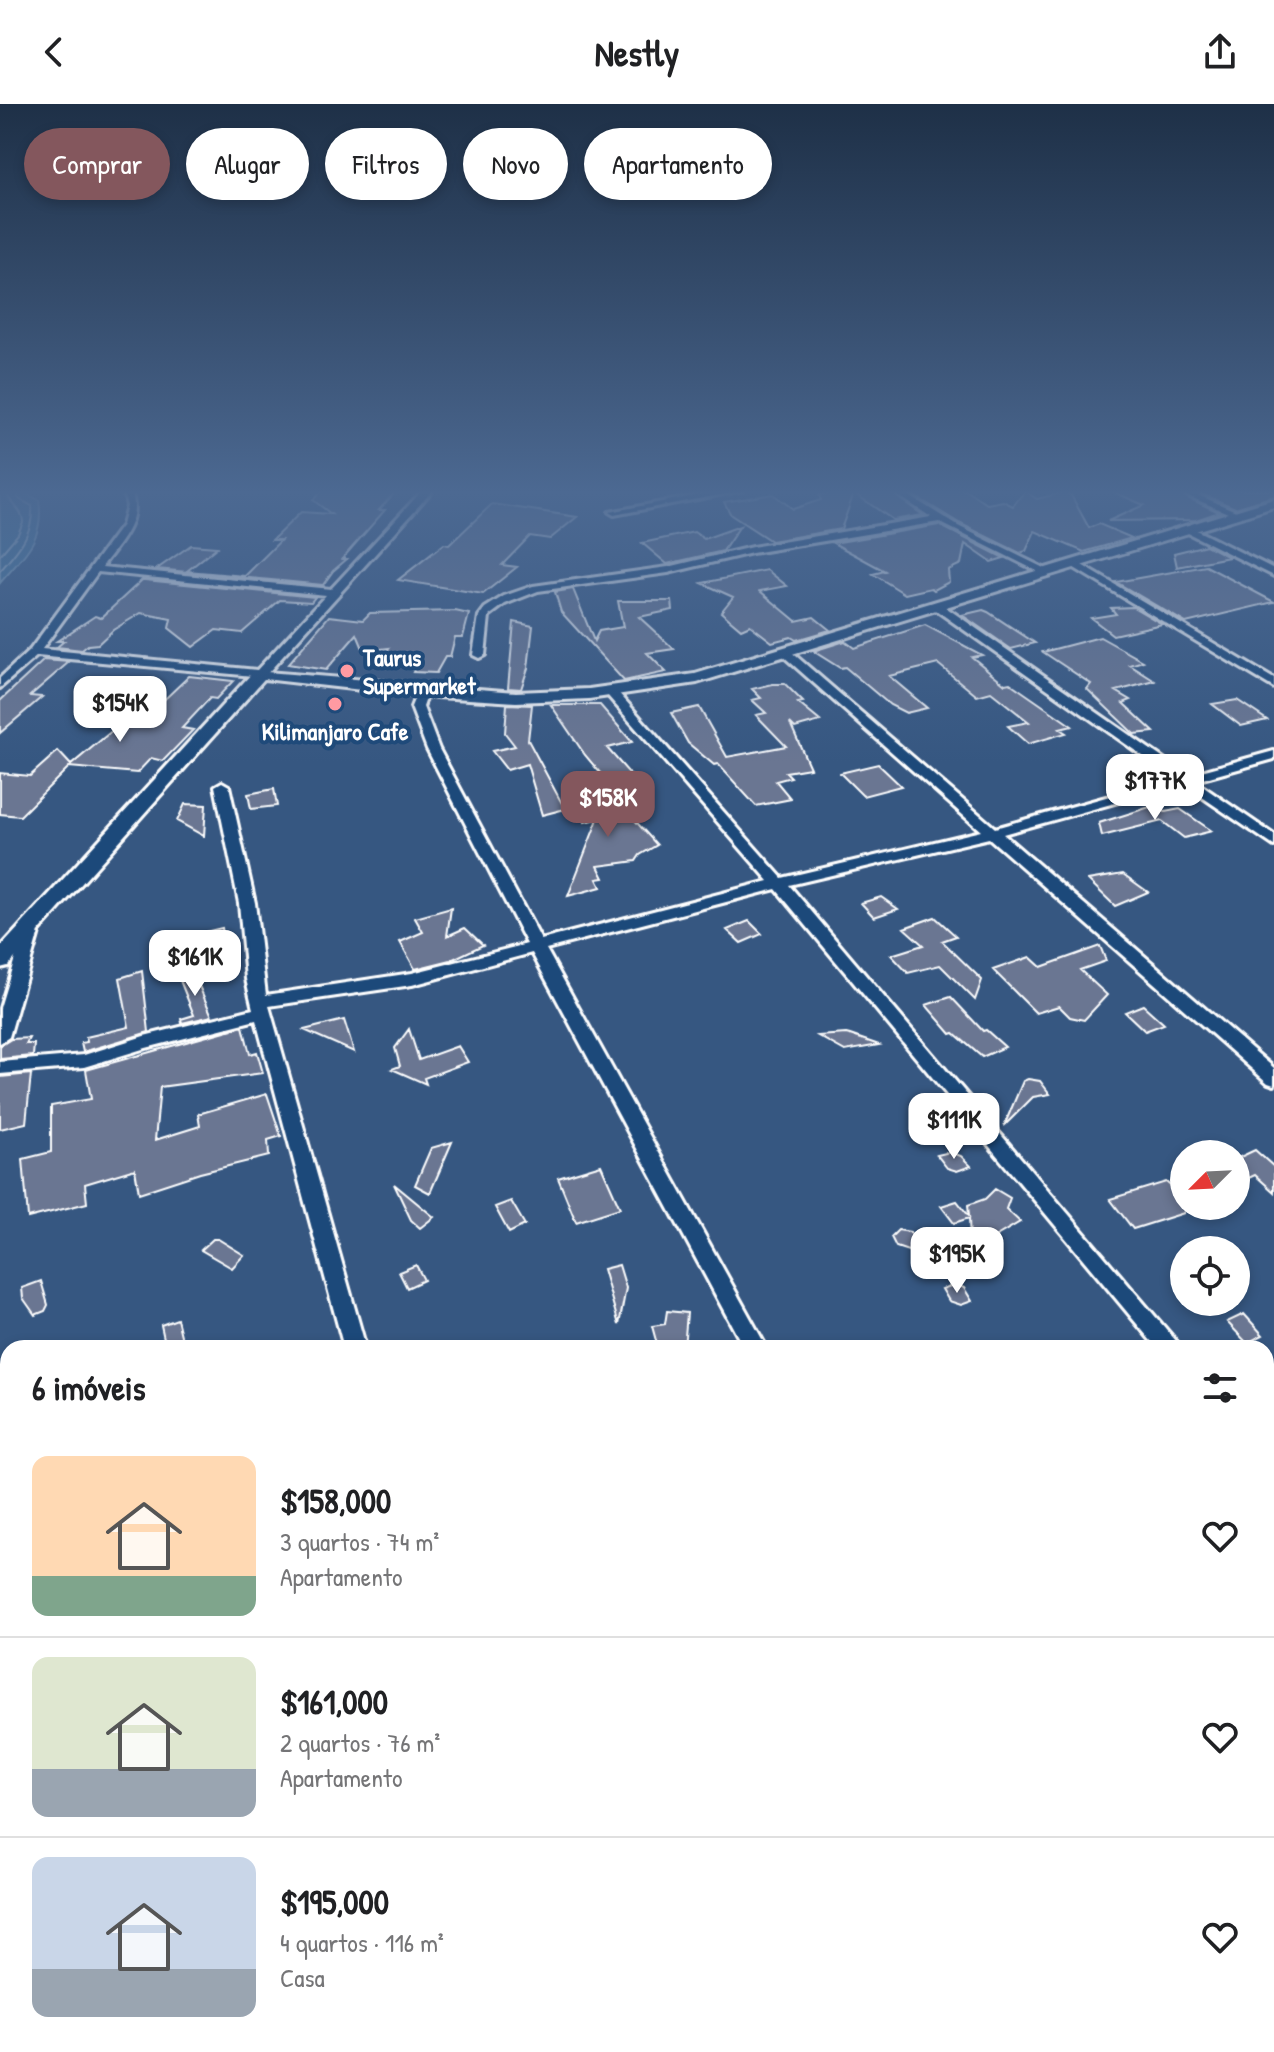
<!DOCTYPE html>
<html lang="pt">
<meta charset="utf-8">
<style>
body{margin:0;font-family:"Patrick Hand",sans-serif;background:#f6f6f6;color:#202124;height:100vh;display:flex;flex-direction:column;font-size:30px;white-space:nowrap}
*{box-sizing:border-box;margin:0}
p{font-size:26px;color:#757577}
.icon{flex:none;width:44px;height:44px;fill:none;stroke:currentColor;stroke-width:2;stroke-linecap:round;stroke-linejoin:round}
.map{position:relative;flex:1;overflow:hidden}
.panel{position:absolute;left:0px;top:1236px;width:1274px;height:712px;display:flex;flex-direction:column;background:#fff;border-radius:24px 24px 0 0;box-shadow:0 4px 12px #0003}
.panel>*{flex:none}
.hud{position:absolute;left:24px;top:24px;width:800px;height:72px;display:flex;gap:16px}
.needle{width:52px;rotate:246deg}
.fabs{position:absolute;left:1170px;top:1036px;display:grid;gap:16px}
.fabs a{display:grid;place-items:center;width:80px;height:80px;border-radius:50%;background:#fff;box-shadow:0 4px 12px #0003;font-size:40px}
.price{position:absolute;translate:-50% -68px;padding:0 18px;border-radius:16px;background:#fff;color:#222;font-size:26px;line-height:52px;filter:drop-shadow(0 2px 4px #0008)}
.price::after{content:'';position:absolute;left:50%;top:48px;width:24px;height:18px;margin-left:-12px;background:inherit;clip-path:polygon(0 0,100% 0,50% 100%)}
.price.active{background:#84575d;color:#fff}
ul{padding:0;list-style:none}
li{display:flex;align-items:center;gap:24px;height:200px;padding:0 32px}
li+li{border-top:2px solid #e0e0e0}
li span{display:grid;place-items:center;flex:none;width:224px;height:160px;border-radius:16px;color:#555}
li>.icon{margin-inline-start:auto}
span .icon{width:96px;height:96px;fill:#fffc;stroke-width:1}
li b{font-size:34px}
h2{display:flex;justify-content:space-between;align-items:center;height:96px;padding:0 32px;font-size:34px}
.chip{padding:0 28px;border-radius:36px;background:#fff;box-shadow:0 4px 12px #0003;font-size:28px;line-height:72px}
.chip.active{background:#84575d;color:#fff}
header{display:flex;justify-content:space-between;align-items:center;height:104px;padding:0 32px;background:#fff;font-size:36px;font-weight:700}
.map>svg:first-child{display:block}
.water{fill:#4378a0;stroke:#8eaec6;stroke-width:2}
.lines{fill:none;stroke-linecap:round;stroke-linejoin:round}
.shore{stroke:#b4c9d9;stroke-width:2}
.building{fill:#6b7692;stroke:#fff;stroke-width:2}
.street-casing{stroke:#fff;stroke-width:6}
.secondary-casing{stroke:#fff;stroke-width:6}
.street{fill:#1f4a7a;fill-rule:evenodd}
.secondary{fill:#1f4a7a;fill-rule:evenodd}
.poi-dot{fill:#ff9aa2;stroke:#1f4a7a;stroke-width:3}
.labels{text-anchor:middle;dominant-baseline:central;stroke-width:8;stroke-linejoin:round;paint-order:stroke}
.far-poi-label{font-size:24px;font-weight:bold;fill:#fff;stroke:#1f4a7a;text-anchor:start}
</style>
<header><svg class="icon" aria-label="back" viewBox="0 0 24 24"><path d="M15 5l-7 7 7 7"/></svg>Nestly<svg class="icon" aria-label="share" viewBox="0 0 24 24"><path d="M12 15V3M7 8l5-5 5 5M5 13v7h14v-7"/></svg></header>
<div class="map">
<svg width="1274" height="1948" viewBox="0 0 1274 1948">
<rect width="100%" height="100%" fill="#365781"/>
<filter id="ink" filterUnits="userSpaceOnUse"><feTurbulence type="fractalNoise" baseFrequency=".0125" numOctaves="2"/><feDisplacementMap in="SourceGraphic" scale="16" xChannelSelector="R" yChannelSelector="G"/><feConvolveMatrix kernelMatrix="1 2 1 2 8 2 1 2 1" color-interpolation-filters="sRGB"/></filter>
<g filter="url(#ink)">
<path class="water" d="M0,387L25,389L39,396C45,435 24,451 0,479Z"/>
<g class="lines">
<path class="shore" d="M0,451L18,430L23,418C23,404 8,400 6,386
M0,467C17,447 34,430 32,402L19,395L16,386"/>
</g>
<path class="building" d="M323,386H397L379,406H385L342,455H347L333,467L323,481L157,465L191,441L217,443L187,467L245,472L281,436H272L301,408L331,410L313,396Z
M855,386H887L923,411L893,416L854,389L841,425L771,437L731,411L724,398L773,390L793,405L821,396L819,391Z
M905,386H966L987,400L1003,397L1013,402L1025,387L1037,395L1065,388L1071,391L1089,424L1099,420L1132,434L1084,448L1035,427L1026,447L1020,449L959,419Z
M1109,386H1171L1219,408L1196,416L1108,417L1144,401Z
M1193,386H1274V392L1235,404Z
M492,400L577,413L550,435L530,432L502,461L517,463L483,490L398,476L444,440L449,441Z
M939,421L1004,454L991,458L965,440L961,460L948,466L949,478L934,486L931,484L905,490L873,470L885,467L833,439Z
M740,422L723,447L667,460L642,439L694,428L704,435Z
M1206,441L1229,453L1177,463L1174,449Z
M1206,462L1274,498L1186,519L1116,478Z
M767,466L787,482L760,487L796,517L814,513L830,526L796,536L791,533L772,538L750,521L741,525L721,508L733,493L702,479Z
M142,476H145L315,493L311,498L280,496L242,529L216,526L193,543L169,524L171,515L141,509L113,526L98,540L88,541L82,546L57,543L64,537H57L95,512L101,514Z
M573,485L594,537L599,527L623,523L618,497H672L673,506L639,513L674,545L647,549L666,568L624,577L561,508L555,488Z
M1133,503L1162,520L1113,531L1091,514L1116,510L1111,504Z
M983,506L988,508L1035,539L1011,545L962,511Z
M455,507L469,510L463,533H455L450,553H445L436,569L413,568L416,562L379,559L389,544L364,547L357,530L326,566L288,560L329,512L363,516L370,509Z
M514,518L533,522L528,564L521,585L508,584Z
M925,521L982,551L972,553L1005,580L1010,579L1072,622L1060,625L1066,629L1028,640L1008,622L1029,618L991,588L977,592L938,560L889,572L927,604L906,609L890,601L845,563L840,564L813,547L845,537L854,544Z
M1100,533L1143,557L1130,561L1155,577L1116,587L1131,596L1123,599L1154,628L1134,630L1087,585L1091,580L1043,548Z
M44,556L69,558L30,592L42,593L0,629V597Z
M189,572L233,577L216,595L210,594L182,624L193,626L163,657L151,654L137,669L69,663L20,712L0,710V669L30,672L58,647L71,661L132,610L147,612Z
M773,580H785L803,598L798,599L820,617L795,624L790,619L810,664L786,668L791,673L776,677L791,695L756,702L718,660L714,661L688,639L671,609L699,603L727,653L786,642L756,611L766,609L752,596L761,594L752,585Z
M1237,596L1267,616L1241,622L1212,600Z
M507,600L532,601L528,636L565,705L542,711L527,660L507,666L492,647L515,642L505,629Z
M551,601H600L632,638L607,644L635,676L611,682L585,651Z
M878,660L901,682L863,692L840,669Z
M610,684L628,714L632,713L657,741L640,751L636,757L598,762L604,774L597,775L601,783L568,792L598,715L585,718L577,690Z
M274,685L277,702L251,705L248,690Z
M185,700L206,701L204,732L177,717Z
M1156,701L1165,708L1180,705L1212,727L1184,734L1162,717L1102,732L1099,719Z
M1123,770L1148,788L1115,802L1088,776Z
M881,793L898,805L874,813L861,799Z
M451,804L447,832L465,824L483,841L451,856L415,865L400,838L423,828L415,814Z
M935,813L956,832L942,837L982,876L975,896L940,861L908,869L891,851L923,841L904,824Z
M749,817L762,830L741,839L727,826Z
M222,824L225,840L209,844L205,828Z
M1100,842L1106,857L1080,866L1107,891L1084,916L1070,913L1059,902L1036,909L993,866L1030,853L1041,863Z
M142,867L149,928L83,948L81,939L87,938L86,933L129,923L120,874Z
M193,868L212,912L182,919L181,915L194,911L179,874Z
M951,893L983,927L986,926L1005,943L982,953L954,929L951,930L926,901Z
M1143,901L1164,920L1145,927L1125,908Z
M344,916L354,948L304,926Z
M243,922L250,950L257,948L263,969L160,983L155,1036L200,1022L198,1010L267,990L281,1032L268,1036L269,1052L200,1069L139,1089L135,1065L85,1080L87,1099L28,1114L23,1055L51,1048V1002L91,995L86,966Z
M409,925L419,956L458,942L468,958L424,974L426,980L392,965L400,962L395,944Z
M846,930L850,931L879,941L845,947L818,932Z
M29,934L26,940H34L33,952L0,955V942L11,935Z
M31,970L26,1019L0,1025V973Z
M1028,975L1040,977L1050,990L1033,993L1004,1022L1023,977Z
M452,1038L430,1089L415,1081L431,1044Z
M1255,1046L1274,1063V1088L1255,1071L1236,1080V1055Z
M950,1048L961,1052L971,1062L957,1067L947,1064L937,1051Z
M601,1061L620,1104L576,1118L558,1074Z
M1166,1078L1184,1094V1109L1133,1125L1110,1095Z
M394,1080L434,1113L420,1124L411,1116Z
M995,1085L1010,1094L1006,1105L1020,1118L993,1134L991,1148L980,1149L970,1140L969,1114L954,1119L941,1102L957,1097L969,1112L968,1101L985,1095Z
M511,1097L525,1121L509,1129L495,1103Z
M898,1126L910,1128L918,1142L908,1147L896,1143L891,1133Z
M213,1135H218L244,1151L232,1164L201,1146Z
M416,1161L424,1176L407,1184L399,1168Z
M619,1161L626,1184L619,1221L603,1165Z
M41,1177L48,1201L45,1207L35,1211L23,1194L22,1184Z
M956,1180L964,1184L972,1197L961,1201L949,1197L942,1185Z
M667,1207L687,1209L684,1244H658L652,1222L665,1220Z
M1244,1210L1263,1231L1247,1239L1227,1218Z
M177,1215L184,1244H166L161,1221Z"/>
<g class="lines">
<g class="street-casing">
<path id="street" d="M123,386H131C142,417 120,438 102,463L331,485L423,386H433L264,573L37,552L0,584V574L30,546L122,421L127,402ZM98,468L326,491L257,566L42,545Z
M725,386H744L614,411L609,408Z
M890,386H900L958,422L1052,468L1043,470L939,418L752,449L668,469L538,487L505,500L489,512L485,551L479,554L473,551L479,512L485,504L504,492L533,482L668,463L752,443L931,413Z
M1174,386H1186L1243,410L1235,412Z
M1184,423H1190L1274,465V472L1184,427Z
M1075,457L1274,575V584L1071,462V458Z
M933,500H941L1187,671L1274,647V655L1195,677L1274,731V742L1183,680L1003,730L1274,964V981L1268,979L989,734L789,781L1182,1244H1157L776,785L546,845L767,1244H744L532,849L412,881L269,902L366,1244H344L256,916L146,944L84,963L0,970V958L84,951L144,932L253,905L246,875L239,799L215,682L222,678L229,682L255,799L266,891L412,869L527,840L427,645L411,603L419,583L429,586L423,603L439,645L541,836L769,777L608,592V586H616L782,774L981,727L781,550V546H789L995,724L1174,674L933,504Z
M33,816L41,821L9,933L0,939V904L25,821Z
M1274,1260V1281L1266,1284V1263Z
M1266,1343L1274,1347V1376L1266,1372Z
M8,1821V1853L0,1856V1824Z
M536,1940H568L570,1948H538Z
M1136,1940H1170L1173,1948H1139Z"/>
</g>
<g class="secondary-casing">
<path id="secondary" d="M1274,395V403L697,579L589,595L516,598L406,591L264,575L8,862L0,864V844L254,567L516,588L589,585L695,570Z"/>
</g>
<use href="#street" class="street"/>
<use href="#secondary" class="secondary"/>
</g>
</g>
<linearGradient id="sky" x2="0" y2="1"><stop stop-color="#1e3047"/><stop offset="0.59" stop-color="#4c6992"/><stop offset="1" stop-color="#4c6992" stop-opacity="0"/></linearGradient>
<rect width="1274" height="658" fill="url(#sky)"/>
<g class="poi-dot">
<circle cx="347" cy="567" r="8"/>
<circle cx="335" cy="600" r="8"/>
</g>
<g class="labels">
<g class="far-poi-label">
<text x="363" y="553">Taurus<tspan x="363" dy="28">Supermarket</tspan></text>
<text x="335" y="627" text-anchor="middle">Kilimanjaro Cafe</text>
</g>
</g>
</svg>
<div class="fabs">
<a><svg class="needle" viewBox="-14 -14 28 28"><path d="M0-13l5 13h-10z" fill="#e53935"/><path d="M0 13l5-13h-10z" fill="#757577"/></svg></a>
<a><svg class="icon" aria-label="locate" viewBox="0 0 24 24"><circle cx="12" cy="12" r="6"/><path d="M12 2v4M12 18v4M2 12h4M18 12h4"/></svg></a>
</div>
<b class="price" style="left:120px;top:640px">$154K</b>
<b class="price" style="left:1155px;top:718px">$177K</b>
<b class="price active" style="left:608px;top:735px">$158K</b>
<b class="price" style="left:195px;top:894px">$161K</b>
<b class="price" style="left:954px;top:1057px">$111K</b>
<b class="price" style="left:957px;top:1191px">$195K</b>
<div class="hud">
<a class="chip active">Comprar</a>
<a class="chip">Alugar</a>
<a class="chip">Filtros</a>
<a class="chip">Novo</a>
<a class="chip">Apartamento</a>
</div>
<section class="panel">
<h2>6 imóveis<svg class="icon" aria-label="filters" viewBox="0 0 24 24"><path d="M4 7h16M4 17h16"/><circle cx="9" cy="7" r="2"/><circle cx="15" cy="17" r="2"/></svg></h2>
<ul>
<li><span style="background:linear-gradient(#ffd9b3 75%,#7fa58c 0)"><svg class="icon" aria-label="home" viewBox="0 0 24 24"><path d="M3 11l9-7 9 7M6 9v11h12V9"/></svg></span><div><b>$158,000</b><p>3 quartos · 74 m²</p><p>Apartamento</p></div><svg class="icon" aria-label="heart" viewBox="0 0 24 24"><path d="M12 20l-8-8c-3-5 5-10 8-4 3-6 11-1 8 4z"/></svg></li>
<li><span style="background:linear-gradient(#dfe7d0 70%,#9aa5b1 0)"><svg class="icon" aria-label="home" viewBox="0 0 24 24"><path d="M3 11l9-7 9 7M6 9v11h12V9"/></svg></span><div><b>$161,000</b><p>2 quartos · 76 m²</p><p>Apartamento</p></div><svg class="icon" aria-label="heart" viewBox="0 0 24 24"><path d="M12 20l-8-8c-3-5 5-10 8-4 3-6 11-1 8 4z"/></svg></li>
<li><span style="background:linear-gradient(#c9d6e8 70%,#9aa5b1 0)"><svg class="icon" aria-label="home" viewBox="0 0 24 24"><path d="M3 11l9-7 9 7M6 9v11h12V9"/></svg></span><div><b>$195,000</b><p>4 quartos · 116 m²</p><p>Casa</p></div><svg class="icon" aria-label="heart" viewBox="0 0 24 24"><path d="M12 20l-8-8c-3-5 5-10 8-4 3-6 11-1 8 4z"/></svg></li>
</ul>
</section>
</div>
